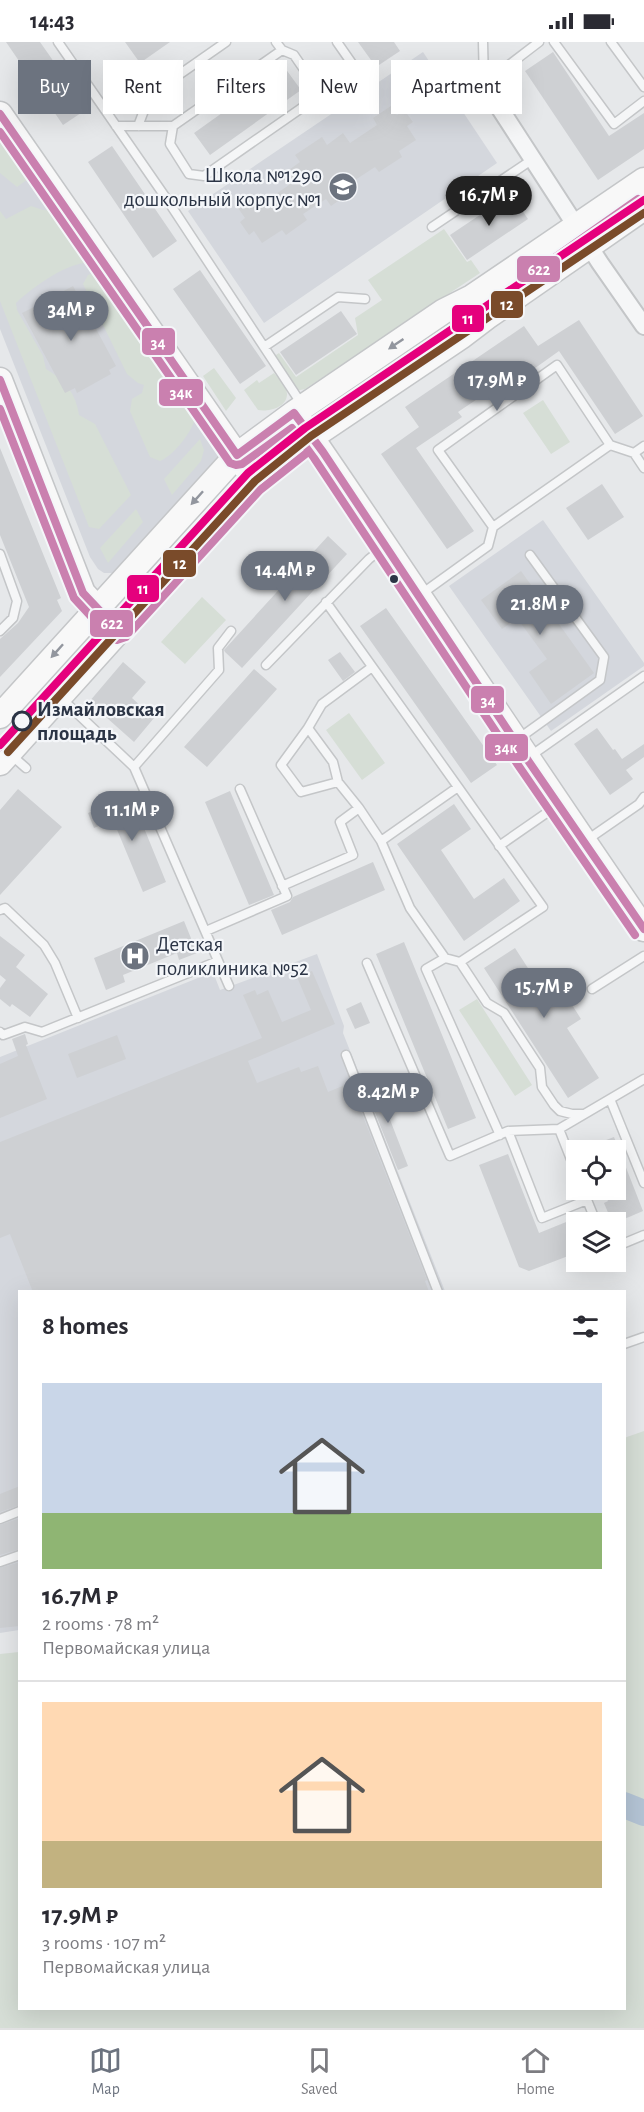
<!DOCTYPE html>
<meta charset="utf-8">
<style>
body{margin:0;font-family:"Alegreya Sans",sans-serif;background:#f7f7f7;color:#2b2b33;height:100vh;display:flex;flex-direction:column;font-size:22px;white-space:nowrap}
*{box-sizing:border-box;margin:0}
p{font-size:20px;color:#7c7c81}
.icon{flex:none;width:33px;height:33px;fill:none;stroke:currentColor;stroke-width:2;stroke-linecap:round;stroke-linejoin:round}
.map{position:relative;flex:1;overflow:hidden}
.sheet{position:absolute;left:18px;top:1248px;width:608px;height:720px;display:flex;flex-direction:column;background:#fff;border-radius:0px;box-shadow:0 6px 24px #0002}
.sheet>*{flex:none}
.top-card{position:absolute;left:18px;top:18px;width:609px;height:54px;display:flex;gap:12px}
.buttons{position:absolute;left:566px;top:1098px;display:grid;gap:12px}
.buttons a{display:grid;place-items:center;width:60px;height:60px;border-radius:0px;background:#fff;box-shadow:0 6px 24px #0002;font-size:30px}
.price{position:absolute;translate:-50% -51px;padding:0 14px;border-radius:21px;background:#6c737f;color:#fff;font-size:20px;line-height:39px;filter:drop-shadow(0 2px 3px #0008)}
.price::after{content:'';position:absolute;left:50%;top:36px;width:18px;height:14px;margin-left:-9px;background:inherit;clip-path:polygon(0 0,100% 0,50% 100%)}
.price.active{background:#222;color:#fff}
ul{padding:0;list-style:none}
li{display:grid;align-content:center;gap:12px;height:318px;padding:0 24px}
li+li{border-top:2px solid #e1e1e2}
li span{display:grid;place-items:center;height:186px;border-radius:0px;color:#555}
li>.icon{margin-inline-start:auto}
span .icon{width:108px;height:108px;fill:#fffc;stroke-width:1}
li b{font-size:26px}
h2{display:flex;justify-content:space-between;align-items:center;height:72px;padding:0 24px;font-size:26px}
.chip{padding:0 21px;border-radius:0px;background:#fff;box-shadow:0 6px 24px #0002;font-size:21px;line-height:54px}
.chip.active{background:#6c737f;color:#fff}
.status{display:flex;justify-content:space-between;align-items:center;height:42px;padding:0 30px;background:#fff;direction:ltr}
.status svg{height:16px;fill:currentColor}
.tab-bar{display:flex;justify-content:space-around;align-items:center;height:84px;border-top:2px solid #e1e1e2;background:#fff;font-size:16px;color:#7c7c81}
.tab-bar a{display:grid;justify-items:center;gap:3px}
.tab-bar .active{color:#6c737f}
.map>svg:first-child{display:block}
.built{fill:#d4d7dd}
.green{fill:#d6ded6}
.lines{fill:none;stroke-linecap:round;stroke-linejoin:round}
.river{stroke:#b4c4d5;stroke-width:26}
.building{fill:#ced0d3}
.lane-casing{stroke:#c4c6c8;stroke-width:11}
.street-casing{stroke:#c4c6c8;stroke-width:20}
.secondary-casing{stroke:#c4c6c8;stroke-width:27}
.lane{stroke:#f5f6f7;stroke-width:8}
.street{stroke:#f5f6f7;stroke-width:16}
.secondary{stroke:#f8f8f8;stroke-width:24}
.bus-1-casing{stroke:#f4f6f9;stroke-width:12}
.bus-2-casing{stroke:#f4f6f9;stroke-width:12}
.bus-3-casing{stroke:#f4f6f9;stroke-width:12}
.bus-1{stroke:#ca80af;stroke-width:8}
.bus-2{stroke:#ca80af;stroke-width:8}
.bus-3{stroke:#ca80af;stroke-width:8}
.tram-1-casing{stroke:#f4f6f9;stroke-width:12}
.tram-2-casing{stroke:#f4f6f9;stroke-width:12}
.tram-1{stroke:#e5007d;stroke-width:8}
.tram-2{stroke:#7a4b2a;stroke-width:8}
.oneway{fill:#92969e}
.bus-dot{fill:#2b3445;stroke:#f4f6f9;stroke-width:2}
.stop-dot{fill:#f4f6f9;stroke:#2b3445;stroke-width:3}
.labels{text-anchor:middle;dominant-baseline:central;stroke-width:4.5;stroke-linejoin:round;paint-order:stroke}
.poi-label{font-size:21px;fill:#2b3445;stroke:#f4f6f9;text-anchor:end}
.stop-label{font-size:21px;font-weight:bold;fill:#2b3445;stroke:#f4f6f9;text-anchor:start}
.line-badge{stroke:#f4f6f9;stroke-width:2}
.badge-label{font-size:16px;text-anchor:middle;font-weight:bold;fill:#fff}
</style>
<div class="status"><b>14:43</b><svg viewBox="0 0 49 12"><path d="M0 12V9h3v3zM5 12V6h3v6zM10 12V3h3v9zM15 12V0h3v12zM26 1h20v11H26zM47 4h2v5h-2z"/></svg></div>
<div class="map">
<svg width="644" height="1986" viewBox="0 0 644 1986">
<rect width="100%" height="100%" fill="#e6e8ea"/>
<path class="built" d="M423,10L497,121L264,281L188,169Z
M0,88L220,410L217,421L118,531H104L98,527L90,515L0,287Z
M543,478L644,621V624L551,689L449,544Z
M317,912L344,984L343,991L445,1249L20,1250L19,1588L0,1591V1015L213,930L220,948Z"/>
<path class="green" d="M0,94L28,137L17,145L0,131Z
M31,164L43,168L55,169L88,216L84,221C62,224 32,246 16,261L17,268L43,314L46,327C65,338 76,352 79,373L95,382L131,453L99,487L89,485L0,259V169L6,177Z
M444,187L467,220L471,218L480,231L305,347L296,349L273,315L279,311L296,335L358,293L355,276L382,258L368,238Z
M97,229L160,318L169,346L179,354L195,377C191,391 174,413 160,419L150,415L130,369L132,357L142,351L144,343L138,341L127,332L83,242L88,233Z
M214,326L236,356L226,369L203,334Z
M274,331C278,336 288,346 287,353C286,366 268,370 258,368L244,348L257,338L259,341Z
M543,358L570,400L551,412L523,371Z
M200,397L204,408L201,419L172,453L164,437Z
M136,467L143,480L108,521L100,506Z
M202,555L226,578L185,622L161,600Z
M349,671L385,721L362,738L326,688Z
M477,957L532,1043L515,1054L459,968Z
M644,1389V1986H0V1612L19,1610L20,1966H624V1396Z"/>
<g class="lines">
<path class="river" d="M624,1763L644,1771"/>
</g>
<path class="building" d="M6,0H40L87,67L63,83Z
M125,0H170L140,21Z
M358,0H394L400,9L376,25Z
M553,10L609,94L644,71V107L598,138L525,29Z
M285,26L301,48L210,113L194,91Z
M391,64L397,73L404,68L413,80L407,84L416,98L399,109L402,115L379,130L375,125L352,140L357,146L331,164L326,157L303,172L307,178L286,193L282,188L262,201L254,189L249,193L240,180L245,176L238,166L258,153L263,161L289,143L282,133L300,120L295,113L322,95L327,103L343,91L350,101L377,83L373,76Z
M112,104L177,199L153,216L88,120Z
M511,152L528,177L467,218L450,193Z
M200,228L266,324L240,342L173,247Z
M73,244L116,324L109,328L111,332L77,351L75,346L65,351L22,271L36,264L39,270L62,258L58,252Z
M341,269L357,292L296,333L280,310Z
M579,278L643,374L615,392L559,309L517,339L513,333L458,370L462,375L416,406L474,489L447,507L381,412L419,385L405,365L524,284L538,304Z
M0,406L61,556L57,558L62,569L0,635V597L18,581L29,565L0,493Z
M602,442L624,475L588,498L566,466Z
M328,494L347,512L242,626L225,610L224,608Z
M521,529L594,631L551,662L529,630L547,617L517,576L502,587L481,558Z
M386,566L497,723L471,741L360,584Z
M340,610L355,630L343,639L328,618Z
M123,620L146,640L132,656L154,676L134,700L89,660Z
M254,627L277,647L207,725L184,705Z
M597,686L613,708L615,707L622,717L644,702V715L626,728L633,737L610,753L574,702Z
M18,747L62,785L0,853V768Z
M230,749L274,853L249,863L205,760Z
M127,756L139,788L144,786L166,840L143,850L113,778L94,786L88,771Z
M454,762L471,787L441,808L474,857L504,836L520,859L464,899L397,802Z
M373,820L385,848L282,893L271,868L290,860L293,855Z
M184,879L197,911L179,918L177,911L123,933L125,940L106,948L94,916Z
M0,894L25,913L16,925L48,952L30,975L12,962L10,965L0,957V946L6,938L0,933Z
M404,900L476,1076L448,1087L376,912Z
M515,906L535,937L550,928L581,977L567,986L599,1036L568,1056L484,926Z
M312,929L335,982L248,1019L257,1041L299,1025L301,1030L318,1024L328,1050L350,1041L427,1238L425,1239L429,1250H33L10,1192L0,1196V1100L262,996L243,953L255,948L257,953L268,948L282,980L311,968L297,935Z
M361,960L370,981L355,987L346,967Z
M25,992L28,1002L26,1003L47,1057L0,1076V1022L18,1014L12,997Z
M117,993L126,1017L77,1036L68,1012Z
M388,1037L394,1053L382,1057L408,1124L398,1128L370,1058L381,1054L376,1042Z
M614,1095L643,1169L615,1181L612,1180L604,1161L608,1159L603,1148H615V1108H580Z
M508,1112L539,1191L576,1176V1211L529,1229L519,1225L479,1123Z
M20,1444V1463L0,1470V1452Z
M20,1476V1507L0,1513V1483Z
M20,1520V1584L0,1586V1526Z"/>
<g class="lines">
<g class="lane-casing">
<path id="lane" d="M58,0L166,156L297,355
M337,0L360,33
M483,0L484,42
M554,0L614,82L644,59
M611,0L644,45
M484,42L539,0
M116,84H173L282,8L276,0
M138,84L150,53L226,0
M173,84L170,102L189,132L204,134L313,58L316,45L294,13L282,8
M432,185L533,117
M264,305L338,255L365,257
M644,404L634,411L644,426
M493,485L438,408L557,323L610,403L634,411
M0,512L17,559L13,576L0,589
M420,553L488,504L493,485L610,403
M326,560L458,745
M266,623L369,517L384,505
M62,657L134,725L229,944
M308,686L281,723L301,750L338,740L359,766
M518,697L600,638L604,615L530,513
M10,712L26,726
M529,715L644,634
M134,725L219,628L218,606L231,589
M338,740L333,720L308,686L322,662L372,625
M587,798L639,762L644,755
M499,804L558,763
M282,844L353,813L340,780L359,766L381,799
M0,868L5,866L44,903L55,921L78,976
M206,889L287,854L240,747
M445,916L426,927L500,1093
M460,920L543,865L458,745L381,799L410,866L445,916L460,920L487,961L504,971L540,1026L542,1045L554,1063L560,1069L572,1072H584
M367,921L450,1114L508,1089L559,1087L644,1037
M592,947L644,914
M0,990L3,993L25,985L42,990L218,919
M346,1013L438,1250
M610,1057L644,1141
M559,1087L576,1130
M508,1089L542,1176L587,1158
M583,1148L596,1180
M615,1205L644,1193
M624,1302L644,1295
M0,1477L20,1469
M0,1520L20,1513"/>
</g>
<g class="street-casing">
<path id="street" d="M484,42L600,221L644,284"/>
</g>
<g class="secondary-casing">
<path id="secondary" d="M0,72L245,425
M0,338L83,551L107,577
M303,383C418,550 529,720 644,887
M0,674L237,413L294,371L444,269L472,255L644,138
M0,721L253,440L312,395L462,294L487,275L644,166"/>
</g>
<use href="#lane" class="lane"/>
<use href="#street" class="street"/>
<use href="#secondary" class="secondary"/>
<g class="bus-1-casing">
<path id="bus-1" d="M0,72L237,413L294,371L323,410L527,717L644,887
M0,338L83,551L118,588L253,440L301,402"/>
</g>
<g class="bus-2-casing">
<path id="bus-2" d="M0,90L230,421L236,423L242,422L292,386L314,416L518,723L635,893
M0,367L74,556L110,595L117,598L126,595L260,448L308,410"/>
</g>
<g class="bus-3-casing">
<path id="bus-3" d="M0,705L246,432L306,386L456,285L638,157"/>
</g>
<use href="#bus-1" class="bus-1"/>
<use href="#bus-2" class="bus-2"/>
<use href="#bus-3" class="bus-3"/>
<g class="tram-1-casing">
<path id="tram-1" d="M0,703L248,431L305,386L644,158"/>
</g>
<g class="tram-2-casing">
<path id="tram-2" d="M8,710L255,439L311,394L644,171"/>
</g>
<use href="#tram-1" class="tram-1"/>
<use href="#tram-2" class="tram-2"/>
</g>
<defs><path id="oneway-solid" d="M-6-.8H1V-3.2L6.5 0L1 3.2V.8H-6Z" transform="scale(1.5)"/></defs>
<g class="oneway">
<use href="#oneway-solid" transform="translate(396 302) rotate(146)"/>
<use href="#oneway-solid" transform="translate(197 456) rotate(132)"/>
<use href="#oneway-solid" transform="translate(57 609) rotate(132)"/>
</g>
<defs>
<g id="school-disc" transform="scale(1.5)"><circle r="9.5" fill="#6c737f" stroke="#f4f6f9"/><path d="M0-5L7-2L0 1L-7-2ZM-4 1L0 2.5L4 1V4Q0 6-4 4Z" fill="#fff"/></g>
<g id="hospital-disc" transform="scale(1.5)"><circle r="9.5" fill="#6c737f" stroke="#f4f6f9"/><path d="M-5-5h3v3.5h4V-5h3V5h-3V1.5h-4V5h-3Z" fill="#fff"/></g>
</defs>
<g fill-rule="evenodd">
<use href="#school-disc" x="343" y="145"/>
<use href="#hospital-disc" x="135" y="914"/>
</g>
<circle class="bus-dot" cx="394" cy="537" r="5"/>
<circle class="stop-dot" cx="22" cy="679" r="9"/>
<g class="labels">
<g class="poi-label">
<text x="322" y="133">Школа №1290<tspan x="322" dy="24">дошкольный корпус №1</tspan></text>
<text x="156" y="902" text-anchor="start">Детская<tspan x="156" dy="24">поликлиника №52</tspan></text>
</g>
<g class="stop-label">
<text x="37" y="667">Измайловская<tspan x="37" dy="24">площадь</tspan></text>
</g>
</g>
<g class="line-badge">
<rect x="516" y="213" width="45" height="28" rx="6" fill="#ca80af"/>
<rect x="490" y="248" width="34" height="29" rx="6" fill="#7a4b2a"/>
<rect x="451" y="262" width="34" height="29" rx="6" fill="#e5007d"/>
<rect x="141" y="285" width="35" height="29" rx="6" fill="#ca80af"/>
<rect x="158" y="336" width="46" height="29" rx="6" fill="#ca80af"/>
<rect x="162" y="507" width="35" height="29" rx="6" fill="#7a4b2a"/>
<rect x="126" y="532" width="34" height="29" rx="6" fill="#e5007d"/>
<rect x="89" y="567" width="45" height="29" rx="6" fill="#ca80af"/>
<rect x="470" y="643" width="35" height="29" rx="6" fill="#ca80af"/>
<rect x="484" y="691" width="45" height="29" rx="6" fill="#ca80af"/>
</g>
<g class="badge-label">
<text x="539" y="233">622</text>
<text x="507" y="268">12</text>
<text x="468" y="282">11</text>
<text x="158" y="306">34</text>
<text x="181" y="356">34к</text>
<text x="180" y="527">12</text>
<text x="143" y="552">11</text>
<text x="112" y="587">622</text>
<text x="488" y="664">34</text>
<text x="506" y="711">34к</text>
</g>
</svg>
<div class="buttons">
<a><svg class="icon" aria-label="locate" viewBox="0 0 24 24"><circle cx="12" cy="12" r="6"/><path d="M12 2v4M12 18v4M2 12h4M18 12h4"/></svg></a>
<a><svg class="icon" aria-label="layers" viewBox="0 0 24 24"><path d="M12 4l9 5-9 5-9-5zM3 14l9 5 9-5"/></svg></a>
</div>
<b class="price active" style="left:489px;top:185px">16.7M ₽</b>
<b class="price" style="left:71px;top:300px">34M ₽</b>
<b class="price" style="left:497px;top:370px">17.9M ₽</b>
<b class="price" style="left:285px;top:560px">14.4M ₽</b>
<b class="price" style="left:540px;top:594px">21.8M ₽</b>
<b class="price" style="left:132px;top:800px">11.1M ₽</b>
<b class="price" style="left:544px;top:977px">15.7M ₽</b>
<b class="price" style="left:388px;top:1082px">8.42M ₽</b>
<div class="top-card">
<a class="chip active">Buy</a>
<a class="chip">Rent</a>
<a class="chip">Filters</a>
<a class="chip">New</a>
<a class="chip">Apartment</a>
</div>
<section class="sheet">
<h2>8 homes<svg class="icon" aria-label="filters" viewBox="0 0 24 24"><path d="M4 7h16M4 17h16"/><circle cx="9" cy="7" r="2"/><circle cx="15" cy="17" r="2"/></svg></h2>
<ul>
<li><span style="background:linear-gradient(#c9d6e8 70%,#8fb573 0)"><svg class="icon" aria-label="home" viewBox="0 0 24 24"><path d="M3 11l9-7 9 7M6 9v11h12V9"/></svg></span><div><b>16.7M ₽</b><p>2 rooms · 78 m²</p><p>Первомайская улица</p></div></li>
<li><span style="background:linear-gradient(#ffd9b3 75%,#c2b280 0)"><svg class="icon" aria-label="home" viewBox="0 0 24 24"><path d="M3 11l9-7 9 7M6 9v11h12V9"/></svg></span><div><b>17.9M ₽</b><p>3 rooms · 107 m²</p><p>Первомайская улица</p></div></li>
</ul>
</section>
</div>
<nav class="tab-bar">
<a class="active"><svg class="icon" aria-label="map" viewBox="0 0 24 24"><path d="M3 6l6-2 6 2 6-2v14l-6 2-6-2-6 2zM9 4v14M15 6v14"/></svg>Map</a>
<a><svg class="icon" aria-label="saved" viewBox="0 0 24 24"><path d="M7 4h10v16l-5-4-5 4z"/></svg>Saved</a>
<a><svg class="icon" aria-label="home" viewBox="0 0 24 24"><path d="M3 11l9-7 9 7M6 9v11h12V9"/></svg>Home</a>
</nav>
